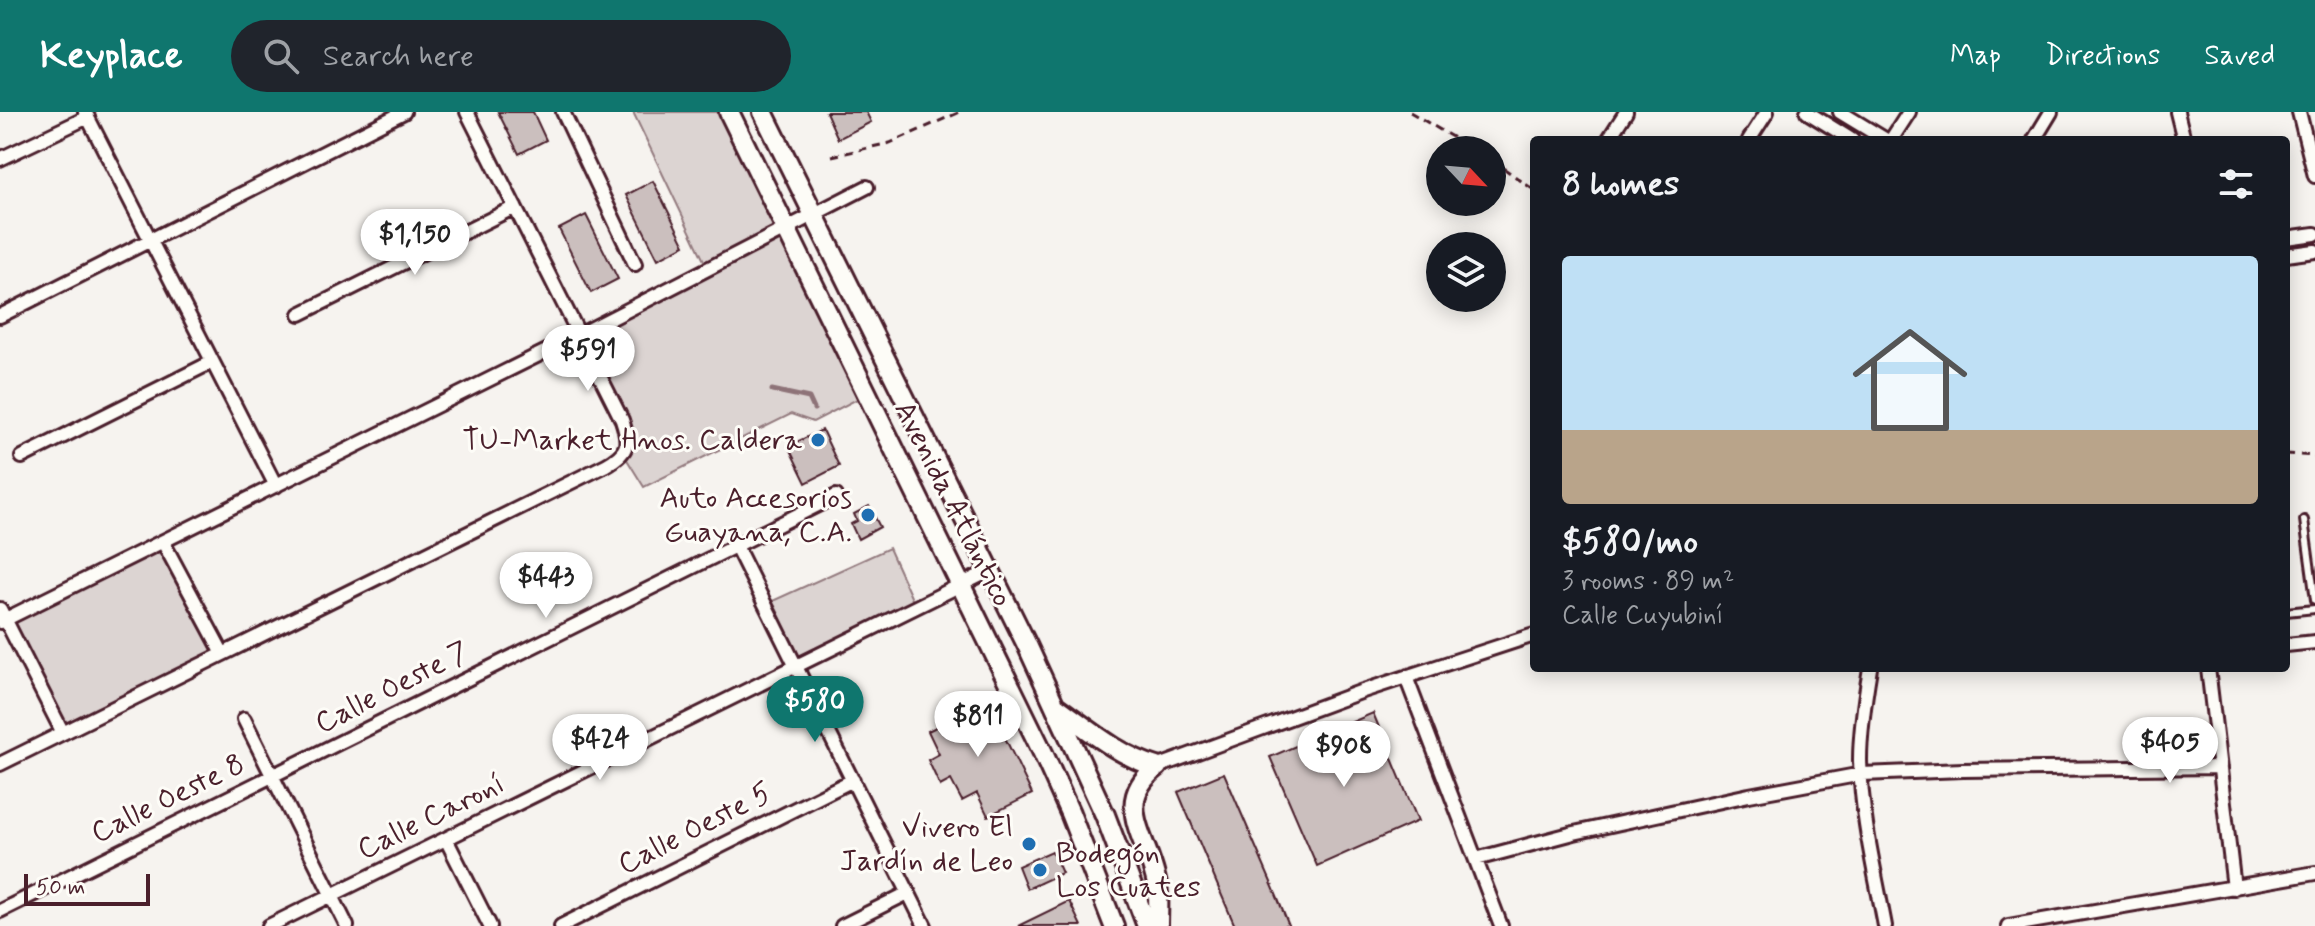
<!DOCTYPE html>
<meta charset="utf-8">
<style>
body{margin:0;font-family:Mynerve,sans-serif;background:#20242c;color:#f1f3f6;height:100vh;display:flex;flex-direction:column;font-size:30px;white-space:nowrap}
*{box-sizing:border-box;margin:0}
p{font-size:26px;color:#9ea1a6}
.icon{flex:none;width:44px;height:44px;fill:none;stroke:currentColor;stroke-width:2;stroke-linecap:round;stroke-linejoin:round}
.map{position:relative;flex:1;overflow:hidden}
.sheet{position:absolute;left:1530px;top:24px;width:760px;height:536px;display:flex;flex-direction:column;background:#171b24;border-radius:8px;box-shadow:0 4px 20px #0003}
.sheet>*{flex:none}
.needle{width:52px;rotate:116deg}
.fabs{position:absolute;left:1426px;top:24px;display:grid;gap:16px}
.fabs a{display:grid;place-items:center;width:80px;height:80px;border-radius:50%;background:#171b24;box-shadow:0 4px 20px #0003;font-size:40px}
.scale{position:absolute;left:24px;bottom:20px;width:126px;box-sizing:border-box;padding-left:8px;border:4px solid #4a1f2b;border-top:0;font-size:22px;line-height:28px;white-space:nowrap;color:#4a1f2b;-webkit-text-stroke:6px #fdfcf7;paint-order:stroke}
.price{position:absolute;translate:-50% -68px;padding:0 18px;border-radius:28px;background:#fff;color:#222;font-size:26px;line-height:52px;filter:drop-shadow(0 2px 4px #0008)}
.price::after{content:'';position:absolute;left:50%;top:48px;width:24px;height:18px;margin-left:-12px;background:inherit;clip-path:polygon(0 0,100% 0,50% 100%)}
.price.on{background:#0f766e;color:#fff}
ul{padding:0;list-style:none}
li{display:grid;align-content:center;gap:16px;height:424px;padding:0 32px}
li span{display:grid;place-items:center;height:248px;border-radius:8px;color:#555}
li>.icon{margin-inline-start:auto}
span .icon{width:144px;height:144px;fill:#fffc;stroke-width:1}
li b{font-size:34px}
h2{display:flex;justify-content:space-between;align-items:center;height:96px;padding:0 32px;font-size:34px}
header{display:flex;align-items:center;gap:48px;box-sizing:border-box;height:112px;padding:0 40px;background:#0f766e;color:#fff}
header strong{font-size:38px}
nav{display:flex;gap:44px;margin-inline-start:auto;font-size:28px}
.search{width:560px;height:72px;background:#20242c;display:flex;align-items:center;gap:20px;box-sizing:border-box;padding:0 28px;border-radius:44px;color:#9ea1a6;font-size:30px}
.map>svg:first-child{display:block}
.green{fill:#dcd4d2;stroke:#937a7e;stroke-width:2}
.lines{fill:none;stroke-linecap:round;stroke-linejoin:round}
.stream{stroke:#8e7378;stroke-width:5}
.building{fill:#cbbfbe;stroke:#4a1f2b;stroke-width:2}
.service-casing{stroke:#4a1f2b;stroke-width:12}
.minor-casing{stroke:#4a1f2b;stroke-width:18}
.secondary-casing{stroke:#4a1f2b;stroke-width:24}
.path{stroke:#4a1f2b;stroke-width:3;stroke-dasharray:8 6;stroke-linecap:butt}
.service{stroke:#fdfcf7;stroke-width:6}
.minor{stroke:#fdfcf7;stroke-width:12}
.secondary{stroke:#fdfcf7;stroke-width:18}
.poi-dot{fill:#1f6fb2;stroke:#fdfcf7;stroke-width:3}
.labels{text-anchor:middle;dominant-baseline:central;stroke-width:6;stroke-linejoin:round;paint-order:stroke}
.poi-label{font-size:30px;fill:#4a1f2b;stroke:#fdfcf7;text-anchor:end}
.street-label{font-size:30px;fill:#4a1f2b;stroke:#fdfcf7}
</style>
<header>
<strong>Keyplace</strong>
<div class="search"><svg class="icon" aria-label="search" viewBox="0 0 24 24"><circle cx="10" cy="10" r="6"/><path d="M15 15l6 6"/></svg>Search here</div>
<nav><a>Map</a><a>Directions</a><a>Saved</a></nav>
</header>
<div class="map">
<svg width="2315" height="814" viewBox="0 0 2315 814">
<rect width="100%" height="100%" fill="#f6f3ef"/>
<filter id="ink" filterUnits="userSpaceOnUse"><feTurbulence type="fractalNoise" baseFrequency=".0125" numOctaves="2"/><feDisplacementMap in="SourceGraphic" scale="16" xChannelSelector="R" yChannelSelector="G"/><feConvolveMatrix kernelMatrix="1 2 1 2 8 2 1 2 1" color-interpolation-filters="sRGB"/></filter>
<g filter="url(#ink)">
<path class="green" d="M633,0H729L867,282L813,310L791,302L644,375L623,341L627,327L579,223L708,157Z
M163,430L223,542L63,621L6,508Z
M889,436L916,496L797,554L766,492Z"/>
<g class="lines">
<path class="stream" d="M772,278L809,286L814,297"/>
</g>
<path class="building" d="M498,0H533L546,28L519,42Z
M826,0H866L871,10L838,27Z
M653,69L685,133L658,147L626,83Z
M586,103L618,167L591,181L559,117Z
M822,318L839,354L806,371L788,334Z
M869,394L880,415L858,427L851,412L857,409L854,402Z
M986,586L1032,682L988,704L977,681L962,689L951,668L940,674L928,648L939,642L928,619L950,608L948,605Z
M1373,601L1418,709L1317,754L1270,645Z
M1224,661L1273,775L1289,814H1235L1222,784L1178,680Z
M1052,739L1062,761L1027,777L1018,754Z
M1069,789L1081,814H1018Z"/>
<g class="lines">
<g class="service-casing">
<path id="service" d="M2304,408L2315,488
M2286,500L2315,497"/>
</g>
<g class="minor-casing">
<path id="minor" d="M85,0L276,374
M563,0L635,152
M1807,0L1852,28
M1840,0L1886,28
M2177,0L2184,28
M2299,0L2315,64
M1608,28L1626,0
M1749,28L1767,0
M1891,28L1909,0
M2034,28L2051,0
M0,47L88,5
M2286,126L2315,122
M2286,143L2315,139
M300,202L515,95
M0,204L404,0
M22,345L212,250
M163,430L223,542
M736,434L925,814
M0,497L63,621
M0,510L579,223L867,75
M2286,533L2315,530
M1870,556C1865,586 1860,618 1860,648C1861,704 1875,760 1885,814
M2208,556L2234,776
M1406,565L1501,814
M244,607L347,814
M0,652L606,353C629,340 630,332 622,308L467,0
M1157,655L1363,579L1534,523
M446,727L490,814
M1476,747L1574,721L1749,683L1862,662L1963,658L2220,655
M0,799L836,384
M269,814L991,458
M561,814L853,668
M842,814L908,781
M2008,814L2315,761"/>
</g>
<g class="secondary-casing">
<path id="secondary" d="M729,0L1043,641L1070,701L1114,814
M763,0L1027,533L1105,703L1147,814
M1057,595C1088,617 1119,644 1157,655
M1157,655C1113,689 1145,723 1155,764C1160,780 1158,797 1158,814"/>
</g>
<path class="path" d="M1410,0L1474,38
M832,44L890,31L960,0
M1492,48L1534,78
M2286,342L2315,344"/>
<use href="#service" class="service"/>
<use href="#minor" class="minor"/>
<use href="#secondary" class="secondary"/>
</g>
</g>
<g class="poi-dot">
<circle cx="818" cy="328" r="8"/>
<circle cx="868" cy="403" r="8"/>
<circle cx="1029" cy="732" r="8"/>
<circle cx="1040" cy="758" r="8"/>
</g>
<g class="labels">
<g class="poi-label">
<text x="802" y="328">TU-Market Hnos. Caldera</text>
<text x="852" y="386">Auto Accesorios<tspan x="852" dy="34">Guayana, C.A.</tspan></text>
<text x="1013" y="715">Vivero El<tspan x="1013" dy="34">Jardín de Leo</tspan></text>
<text x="1056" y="741" text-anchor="start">Bodegón<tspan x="1056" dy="34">Los Cuates</tspan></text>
</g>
<g class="street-label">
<text transform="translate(953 392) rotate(63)">Avenida Atlántico</text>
<text transform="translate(392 576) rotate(-27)">Calle Oeste 7</text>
<text transform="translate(168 687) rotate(-26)">Calle Oeste 8</text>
<text transform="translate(431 705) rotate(-26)">Calle Caroní</text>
<text transform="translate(695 717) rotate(-27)">Calle Oeste 5</text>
</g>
</g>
</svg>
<div class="fabs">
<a><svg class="needle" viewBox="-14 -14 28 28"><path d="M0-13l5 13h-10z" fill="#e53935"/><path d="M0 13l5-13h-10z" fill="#9ea1a6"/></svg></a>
<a><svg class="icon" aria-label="layers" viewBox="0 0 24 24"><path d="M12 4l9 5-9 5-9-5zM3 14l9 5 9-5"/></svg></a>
</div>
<div class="scale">50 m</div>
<b class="price" style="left:415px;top:165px">$1,150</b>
<b class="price" style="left:588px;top:281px">$591</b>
<b class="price" style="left:546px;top:508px">$443</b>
<b class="price on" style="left:815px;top:632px">$580</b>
<b class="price" style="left:978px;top:647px">$811</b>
<b class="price" style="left:600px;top:670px">$424</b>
<b class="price" style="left:2170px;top:673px">$405</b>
<b class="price" style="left:1344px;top:677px">$908</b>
<section class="sheet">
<h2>8 homes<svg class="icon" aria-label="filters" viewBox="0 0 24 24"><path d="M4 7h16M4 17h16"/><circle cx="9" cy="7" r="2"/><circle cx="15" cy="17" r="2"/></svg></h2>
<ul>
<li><span style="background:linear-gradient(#bfe0f5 70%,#b9a48a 0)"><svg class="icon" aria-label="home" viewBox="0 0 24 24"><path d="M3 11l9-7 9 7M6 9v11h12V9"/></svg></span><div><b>$580/mo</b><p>3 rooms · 89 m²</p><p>Calle Cuyubiní</p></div></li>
</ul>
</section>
</div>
